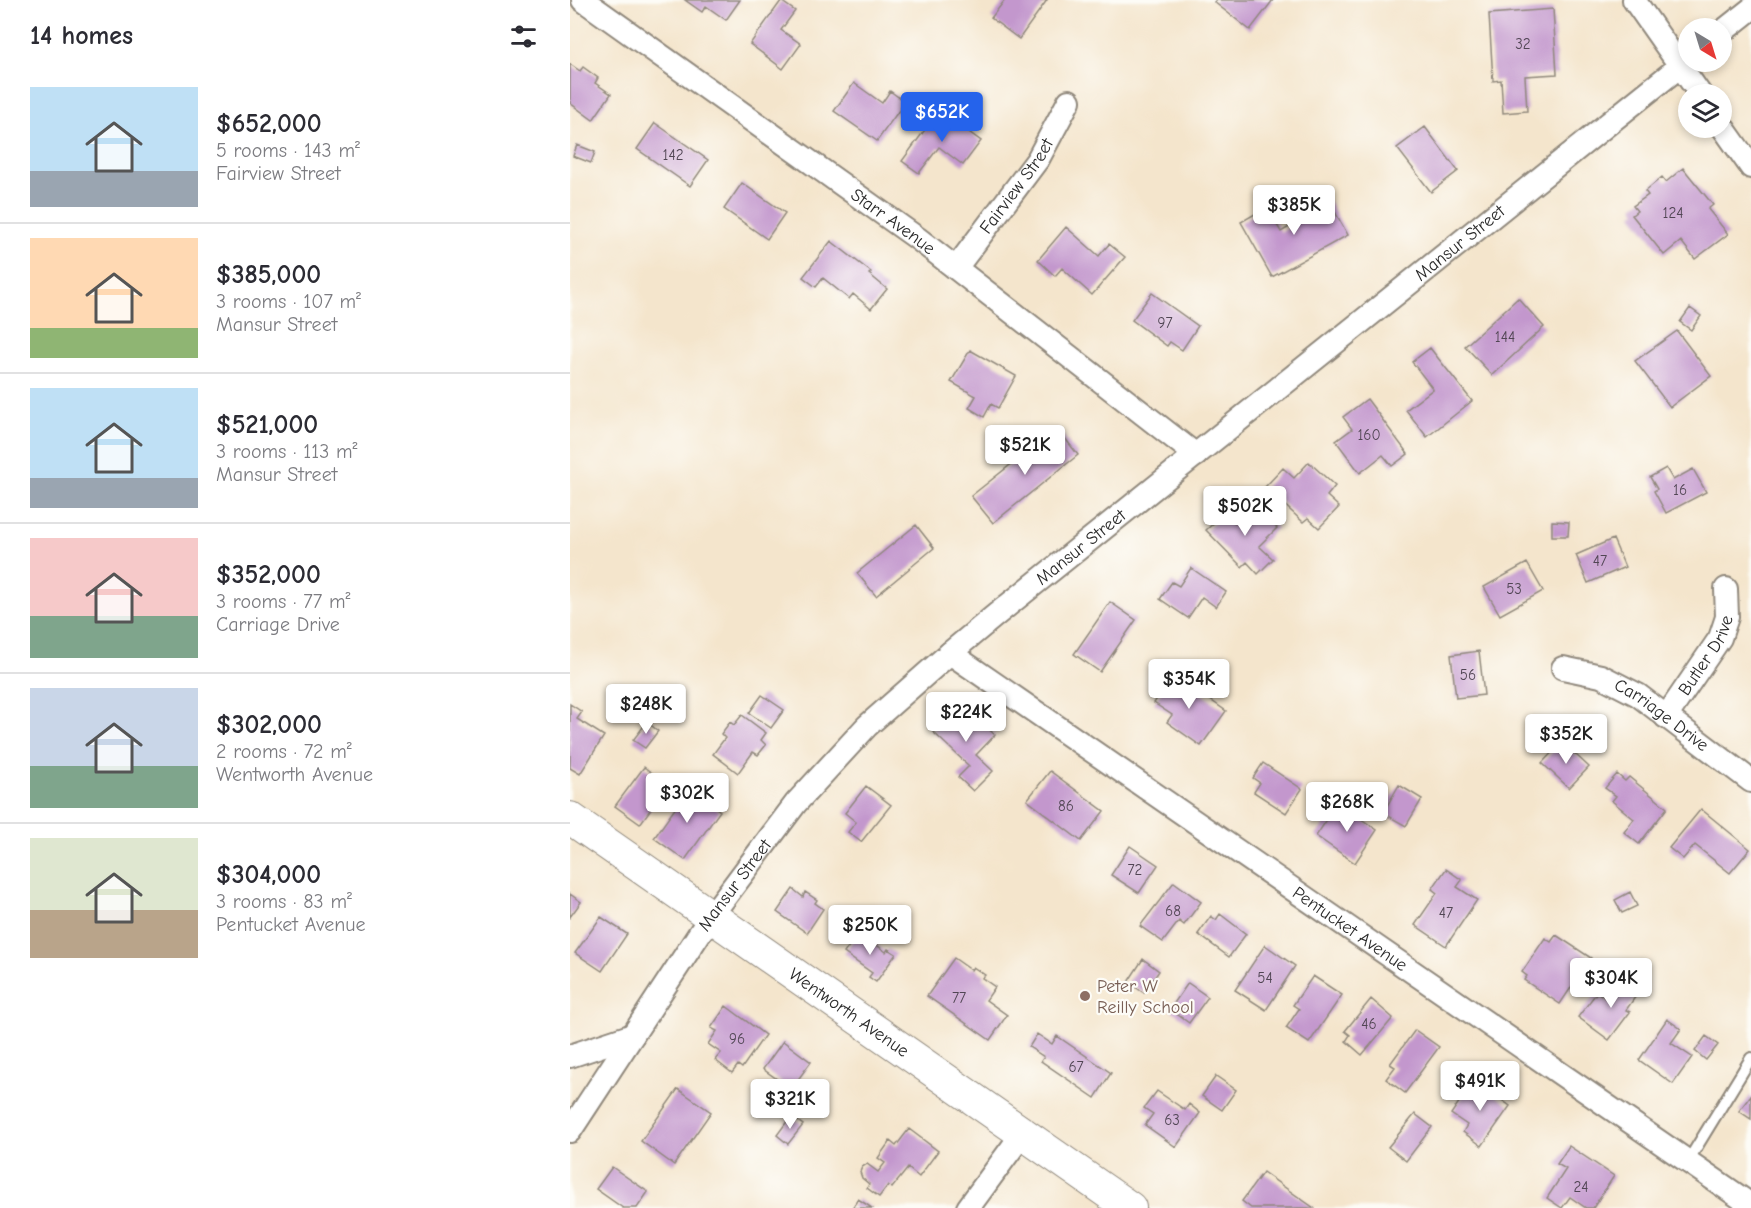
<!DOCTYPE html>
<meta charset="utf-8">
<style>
body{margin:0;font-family:"Comic Neue",sans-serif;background:#f2f2f3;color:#2b2b33;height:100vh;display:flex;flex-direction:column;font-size:22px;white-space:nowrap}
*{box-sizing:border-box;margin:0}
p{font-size:20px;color:#7c7c81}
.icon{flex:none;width:33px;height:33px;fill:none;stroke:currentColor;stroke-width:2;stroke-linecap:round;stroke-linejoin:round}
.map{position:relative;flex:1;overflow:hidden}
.drawer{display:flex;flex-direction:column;background:#fff;width:570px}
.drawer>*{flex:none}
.needle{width:39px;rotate:142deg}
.controls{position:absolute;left:1108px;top:18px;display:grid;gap:12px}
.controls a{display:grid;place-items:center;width:54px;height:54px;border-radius:50%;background:#fff;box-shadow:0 3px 9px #0003;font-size:30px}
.price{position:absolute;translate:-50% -51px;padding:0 14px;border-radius:6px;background:#fff;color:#222;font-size:20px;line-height:39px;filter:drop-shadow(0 2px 3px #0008)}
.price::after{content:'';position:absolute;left:50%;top:36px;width:18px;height:14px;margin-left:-9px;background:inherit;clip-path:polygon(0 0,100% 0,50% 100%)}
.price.current{background:#2563eb;color:#fff}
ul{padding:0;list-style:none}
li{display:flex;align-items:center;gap:18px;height:150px;padding:0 30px}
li+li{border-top:2px solid #e1e1e2}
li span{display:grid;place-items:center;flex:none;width:168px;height:120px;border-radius:0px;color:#555}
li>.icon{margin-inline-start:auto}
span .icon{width:72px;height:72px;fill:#fffc;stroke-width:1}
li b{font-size:26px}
h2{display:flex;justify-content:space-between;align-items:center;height:72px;padding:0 30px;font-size:26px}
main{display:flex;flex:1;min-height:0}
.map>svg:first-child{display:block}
.building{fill:#c397cd}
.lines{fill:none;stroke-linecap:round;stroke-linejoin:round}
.lane-casing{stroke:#90887c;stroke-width:14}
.street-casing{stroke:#90887c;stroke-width:26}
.secondary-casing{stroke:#90887c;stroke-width:34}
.lane{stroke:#fff;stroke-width:10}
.street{stroke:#fff;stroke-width:22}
.secondary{stroke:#fff;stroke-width:32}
.education-dot{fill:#8d6e63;stroke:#fdfcf7;stroke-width:2}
.labels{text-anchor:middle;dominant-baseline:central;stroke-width:4.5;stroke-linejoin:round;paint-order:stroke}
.number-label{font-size:15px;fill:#514654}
.street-label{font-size:18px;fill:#2b2b2b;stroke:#fdfcf7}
.education-label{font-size:18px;fill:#785e54;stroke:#fdfcf7;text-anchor:start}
</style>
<main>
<section class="drawer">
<h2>14 homes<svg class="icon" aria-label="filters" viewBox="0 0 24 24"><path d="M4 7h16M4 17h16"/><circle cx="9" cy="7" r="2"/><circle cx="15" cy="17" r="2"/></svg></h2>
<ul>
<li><span style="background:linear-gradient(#bfe0f5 70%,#9aa5b1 0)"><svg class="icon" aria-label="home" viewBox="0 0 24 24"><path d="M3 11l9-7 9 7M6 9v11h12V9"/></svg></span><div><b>$652,000</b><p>5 rooms · 143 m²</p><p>Fairview Street</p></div></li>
<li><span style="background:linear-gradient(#ffd9b3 75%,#8fb573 0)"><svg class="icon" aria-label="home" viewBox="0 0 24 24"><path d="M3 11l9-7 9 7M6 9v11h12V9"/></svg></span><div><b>$385,000</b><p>3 rooms · 107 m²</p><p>Mansur Street</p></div></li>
<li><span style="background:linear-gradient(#bfe0f5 75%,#9aa5b1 0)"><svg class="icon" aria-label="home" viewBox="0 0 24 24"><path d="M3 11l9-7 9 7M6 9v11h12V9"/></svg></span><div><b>$521,000</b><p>3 rooms · 113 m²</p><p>Mansur Street</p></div></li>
<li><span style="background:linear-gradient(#f6c9c9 65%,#7fa58c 0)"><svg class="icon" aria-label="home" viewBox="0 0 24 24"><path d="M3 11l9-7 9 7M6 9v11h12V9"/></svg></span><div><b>$352,000</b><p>3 rooms · 77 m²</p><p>Carriage Drive</p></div></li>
<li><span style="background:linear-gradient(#c9d6e8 65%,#7fa58c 0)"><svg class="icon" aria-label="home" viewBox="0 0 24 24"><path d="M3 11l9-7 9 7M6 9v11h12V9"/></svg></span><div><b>$302,000</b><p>2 rooms · 72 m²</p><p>Wentworth Avenue</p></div></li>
<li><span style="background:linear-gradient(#dfe7d0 60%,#b9a48a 0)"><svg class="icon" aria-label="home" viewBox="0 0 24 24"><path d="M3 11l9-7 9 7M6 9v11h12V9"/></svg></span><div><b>$304,000</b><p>3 rooms · 83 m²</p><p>Pentucket Avenue</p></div></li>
</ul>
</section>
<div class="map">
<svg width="1181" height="1208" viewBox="0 0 1181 1208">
<rect width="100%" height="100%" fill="#fdfcf7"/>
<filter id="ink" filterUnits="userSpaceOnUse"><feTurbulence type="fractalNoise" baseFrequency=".0167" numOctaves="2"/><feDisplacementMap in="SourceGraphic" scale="12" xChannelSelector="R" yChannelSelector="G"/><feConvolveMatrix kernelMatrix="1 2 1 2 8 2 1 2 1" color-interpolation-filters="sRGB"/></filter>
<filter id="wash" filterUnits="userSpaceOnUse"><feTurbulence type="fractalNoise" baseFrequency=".008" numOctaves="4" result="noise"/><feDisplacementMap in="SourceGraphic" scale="24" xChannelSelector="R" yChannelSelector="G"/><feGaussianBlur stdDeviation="1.35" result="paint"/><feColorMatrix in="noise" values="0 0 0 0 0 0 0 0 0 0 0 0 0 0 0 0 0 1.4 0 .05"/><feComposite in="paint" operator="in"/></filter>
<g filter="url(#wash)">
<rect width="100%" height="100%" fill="#f4e5cc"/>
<g id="blocks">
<path class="building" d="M115,0H170L156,20L136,6L132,12Z
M435,0H477L449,39L421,18Z
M646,0H703L680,30L644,2Z
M211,1L225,11L211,30L231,44L213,69L180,44Z
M983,9L987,74L955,76L957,111L933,113L931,80L923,81L919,14Z
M0,64L10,71L13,67L28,78L25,83L41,94L23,120L0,103Z
M284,83L312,103L320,91L335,102L307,141L264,111Z
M373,113L411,141L393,165L369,147L349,173L332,161L360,123L363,126Z
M85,123L138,160L120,186L67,149Z
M855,127L888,171L861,192L827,148Z
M7,145L25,152L21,163L3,156Z
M1113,168L1143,205L1138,209L1158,234L1125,259L1111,241L1094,255L1062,215L1067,211L1063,206L1078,195L1075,191L1092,177L1096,182Z
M172,183L215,213L197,239L154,209Z
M756,196L778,235L702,277L671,222L697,207L711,232L733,219L729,211Z
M496,227L529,256L539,244L555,257L522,295L492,268L485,276L468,260Z
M261,241L301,272L299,274L317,289L301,309L283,294L279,299L253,278L246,287L233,277Z
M582,293L628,326L612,350L600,342L597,346L562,320Z
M948,298L974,327L922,375L895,346Z
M1120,308L1131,316L1121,330L1110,322Z
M1107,331L1141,376L1100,407L1065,361Z
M860,348L902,401L857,437L836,410L863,389L842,362Z
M400,350L446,376L428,408L421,404L414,417L399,408L406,396L381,382Z
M797,399L838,454L822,466L813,455L790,473L766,441L782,429L773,417Z
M487,428L508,455L423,523L401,496Z
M739,462L765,486L757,496L769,507L749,528L738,518L733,522L695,487L713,468L724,478Z
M1096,468L1103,480L1123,469L1136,492L1096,513L1084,491L1087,489L1080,477Z
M684,504L707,528L689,546L703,559L688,574L677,562L672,567L636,530L655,513L664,523Z
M982,521L999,522L998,536H982Z
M346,525L364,548L306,596L287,573Z
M1043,539L1055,567L1018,583L1006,555Z
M957,563L973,591L930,615L914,587Z
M621,568L656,592L646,607L632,597L618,618L590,599L602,582L609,586Z
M540,602L566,620L530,672L504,654Z
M909,651L914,695L886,698L881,655Z
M603,674L656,711L631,746L597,722L602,715L584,703Z
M192,695L214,710L201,728L179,713Z
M390,702L425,735L406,755L423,771L403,791L388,777L399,766L362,731Z
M0,704L12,712L7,719L34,736L10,774L0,768Z
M172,715L196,733L191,740L196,745L188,755L183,752L168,773L143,754L155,738L151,734L160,722L164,725Z
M77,722L88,731L75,748L63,740Z
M992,742L1019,767L999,788L972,763Z
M693,763L732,789L716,813L684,792L690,783L683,778Z
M74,767L98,785L70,824L45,806Z
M480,771L534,811L511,841L457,800Z
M1047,774L1055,781L1059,777L1097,808L1069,844L1054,832L1064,819L1042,801L1046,796L1035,788Z
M829,785L852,799L836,826L813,813Z
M296,786L321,805L291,842L278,832L286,822L275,813Z
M119,789L150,811L115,860L84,838Z
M768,803L807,830L785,863L746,836Z
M1131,809L1180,849L1160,873L1125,845L1113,859L1099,848Z
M560,846L588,865L569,893L541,875Z
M876,869L892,880L887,887L907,900L876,946L845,925L867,893L862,889Z
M604,882L631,902L614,925L609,921L593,942L570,926Z
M223,889L233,897L235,892L247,900L245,903L253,909L237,933L207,912Z
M1060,892L1067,906L1052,913L1045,900Z
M0,894L11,902L0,917Z
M650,914L676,934L659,957L628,934L641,916L646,920Z
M31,917L57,934L32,971L5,953Z
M289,932L316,952L318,949L326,954L306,982L299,977L302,973L274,953Z
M986,935L1021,958L990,1004L954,980L957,976L952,972L975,938L981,942Z
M695,945L725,966L696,1010L665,990Z
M384,958L401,970L403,967L415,975L412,978L425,987L416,1000L437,1015L420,1040L357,996Z
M573,959L589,971L574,993L558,982Z
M743,976L772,995L739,1043L716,1028L729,1009L723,1005Z
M1058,976L1073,986L1056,1010L1060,1012L1039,1040L1008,1017L1027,992L1039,1001Z
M618,983L638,997L619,1023L600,1009Z
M801,999L823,1018L792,1055L776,1041L780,1035L775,1031Z
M156,1006L195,1035L172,1068L168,1065L162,1073L145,1060L151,1053L138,1044L147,1031L141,1028Z
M1097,1019L1111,1029L1101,1043L1122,1057L1103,1084L1069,1060Z
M845,1030L869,1047L835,1093L816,1079L825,1067L820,1064Z
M467,1034L482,1044L487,1036L541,1073L525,1098L471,1061L474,1057L459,1047Z
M1136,1036L1148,1045L1136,1060L1125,1051Z
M213,1041L241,1062L221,1089L193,1069Z
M646,1076L666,1090L652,1110L632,1096Z
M904,1080L940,1106L912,1146L893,1132L897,1125L881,1114Z
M108,1089L141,1112L104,1165L71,1141Z
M587,1091L615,1110L619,1104L630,1113L606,1147L575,1125L583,1114L574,1108Z
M1181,1095V1119L1169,1111Z
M845,1114L862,1127L836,1161L818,1147Z
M221,1116L233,1125L218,1144L207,1135Z
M339,1129L368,1151L349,1177L338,1168L322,1188L318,1185L309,1197L297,1188L299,1184L292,1178L290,1172L292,1167L297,1164L308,1172L315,1163L308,1158L320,1141L326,1146Z
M999,1146L1044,1176L1023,1208H1016L1000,1197L992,1208L977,1198L996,1169L987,1164Z
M42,1167L78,1192L67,1208H53L26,1189Z
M693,1172L744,1208H681L672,1201Z
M288,1199L302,1208H282Z"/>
</g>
</g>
<g filter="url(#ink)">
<use href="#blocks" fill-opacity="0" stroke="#90887c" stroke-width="1.5"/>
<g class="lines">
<g class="lane-casing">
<path id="lane" d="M1118,1161L1181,1058"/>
</g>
<g class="street-casing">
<g id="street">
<path id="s1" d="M13,0L347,238L626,455"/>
<path d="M1064,0L1130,94"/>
<path d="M1152,32L1181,9"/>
<path d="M1152,126L1181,167"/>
<path id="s2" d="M386,268L468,159L499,101"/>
<path id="s3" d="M380,653L1181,1205"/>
<path id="s4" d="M993,668L1031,676L1068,695L1181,781"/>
<path id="s5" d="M1096,717L1150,638L1157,617L1156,589"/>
<path d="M0,1056L63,1035"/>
<path id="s6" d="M0,1131L141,916L226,803L297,726L380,653L427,614L1119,59"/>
<path d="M398,1208L453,1133"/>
</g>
</g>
<g class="secondary-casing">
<g id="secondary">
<path id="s7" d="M0,818L560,1208"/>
</g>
</g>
<use href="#lane" class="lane"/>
<use href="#street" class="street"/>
<use href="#secondary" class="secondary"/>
</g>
</g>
<circle class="education-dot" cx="515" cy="996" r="6"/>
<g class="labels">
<g class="number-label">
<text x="953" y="44">32</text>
<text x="103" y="155">142</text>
<text x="1103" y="213">124</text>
<text x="595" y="323">97</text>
<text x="935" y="337">144</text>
<text x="799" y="435">160</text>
<text x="1110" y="490">16</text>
<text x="1030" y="561">47</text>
<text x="944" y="589">53</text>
<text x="898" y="675">56</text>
<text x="496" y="806">86</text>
<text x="565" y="870">72</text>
<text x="603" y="911">68</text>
<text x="876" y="913">47</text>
<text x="695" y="978">54</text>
<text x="389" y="998">77</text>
<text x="799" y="1024">46</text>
<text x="167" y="1039">96</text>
<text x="506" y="1067">67</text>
<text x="602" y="1120">63</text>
<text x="1011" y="1187">24</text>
</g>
<g class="street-label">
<text stroke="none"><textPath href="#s2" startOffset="102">Fairview Street</textPath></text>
<text stroke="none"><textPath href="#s1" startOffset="381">Starr Avenue</textPath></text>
<text stroke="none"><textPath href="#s6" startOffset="1268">Mansur Street</textPath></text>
<text stroke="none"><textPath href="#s6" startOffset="782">Mansur Street</textPath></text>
<text stroke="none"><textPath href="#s5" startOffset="74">Butler Drive</textPath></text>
<text stroke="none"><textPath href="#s4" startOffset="111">Carriage Drive</textPath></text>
<text stroke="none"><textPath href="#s6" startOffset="296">Mansur Street</textPath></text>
<text stroke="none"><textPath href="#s3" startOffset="486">Pentucket Avenue</textPath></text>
<text stroke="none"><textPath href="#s7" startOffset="340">Wentworth Avenue</textPath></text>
</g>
<g class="education-label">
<text x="527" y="986">Peter W<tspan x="527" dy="21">Reilly School</tspan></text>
</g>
</g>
</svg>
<div class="controls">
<a><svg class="needle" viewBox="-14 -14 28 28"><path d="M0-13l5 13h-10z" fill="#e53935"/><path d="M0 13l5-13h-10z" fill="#7c7c81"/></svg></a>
<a><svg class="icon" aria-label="layers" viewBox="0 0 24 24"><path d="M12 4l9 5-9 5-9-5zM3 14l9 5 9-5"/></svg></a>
</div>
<b class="price current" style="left:372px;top:143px">$652K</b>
<b class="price" style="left:724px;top:236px">$385K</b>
<b class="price" style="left:455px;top:476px">$521K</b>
<b class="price" style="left:675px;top:537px">$502K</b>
<b class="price" style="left:619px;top:710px">$354K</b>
<b class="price" style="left:76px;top:735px">$248K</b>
<b class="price" style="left:396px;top:743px">$224K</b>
<b class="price" style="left:996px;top:765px">$352K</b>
<b class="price" style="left:117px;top:824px">$302K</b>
<b class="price" style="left:777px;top:833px">$268K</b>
<b class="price" style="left:300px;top:956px">$250K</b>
<b class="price" style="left:1041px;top:1009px">$304K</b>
<b class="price" style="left:910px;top:1112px">$491K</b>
<b class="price" style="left:220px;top:1130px">$321K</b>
</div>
</main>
